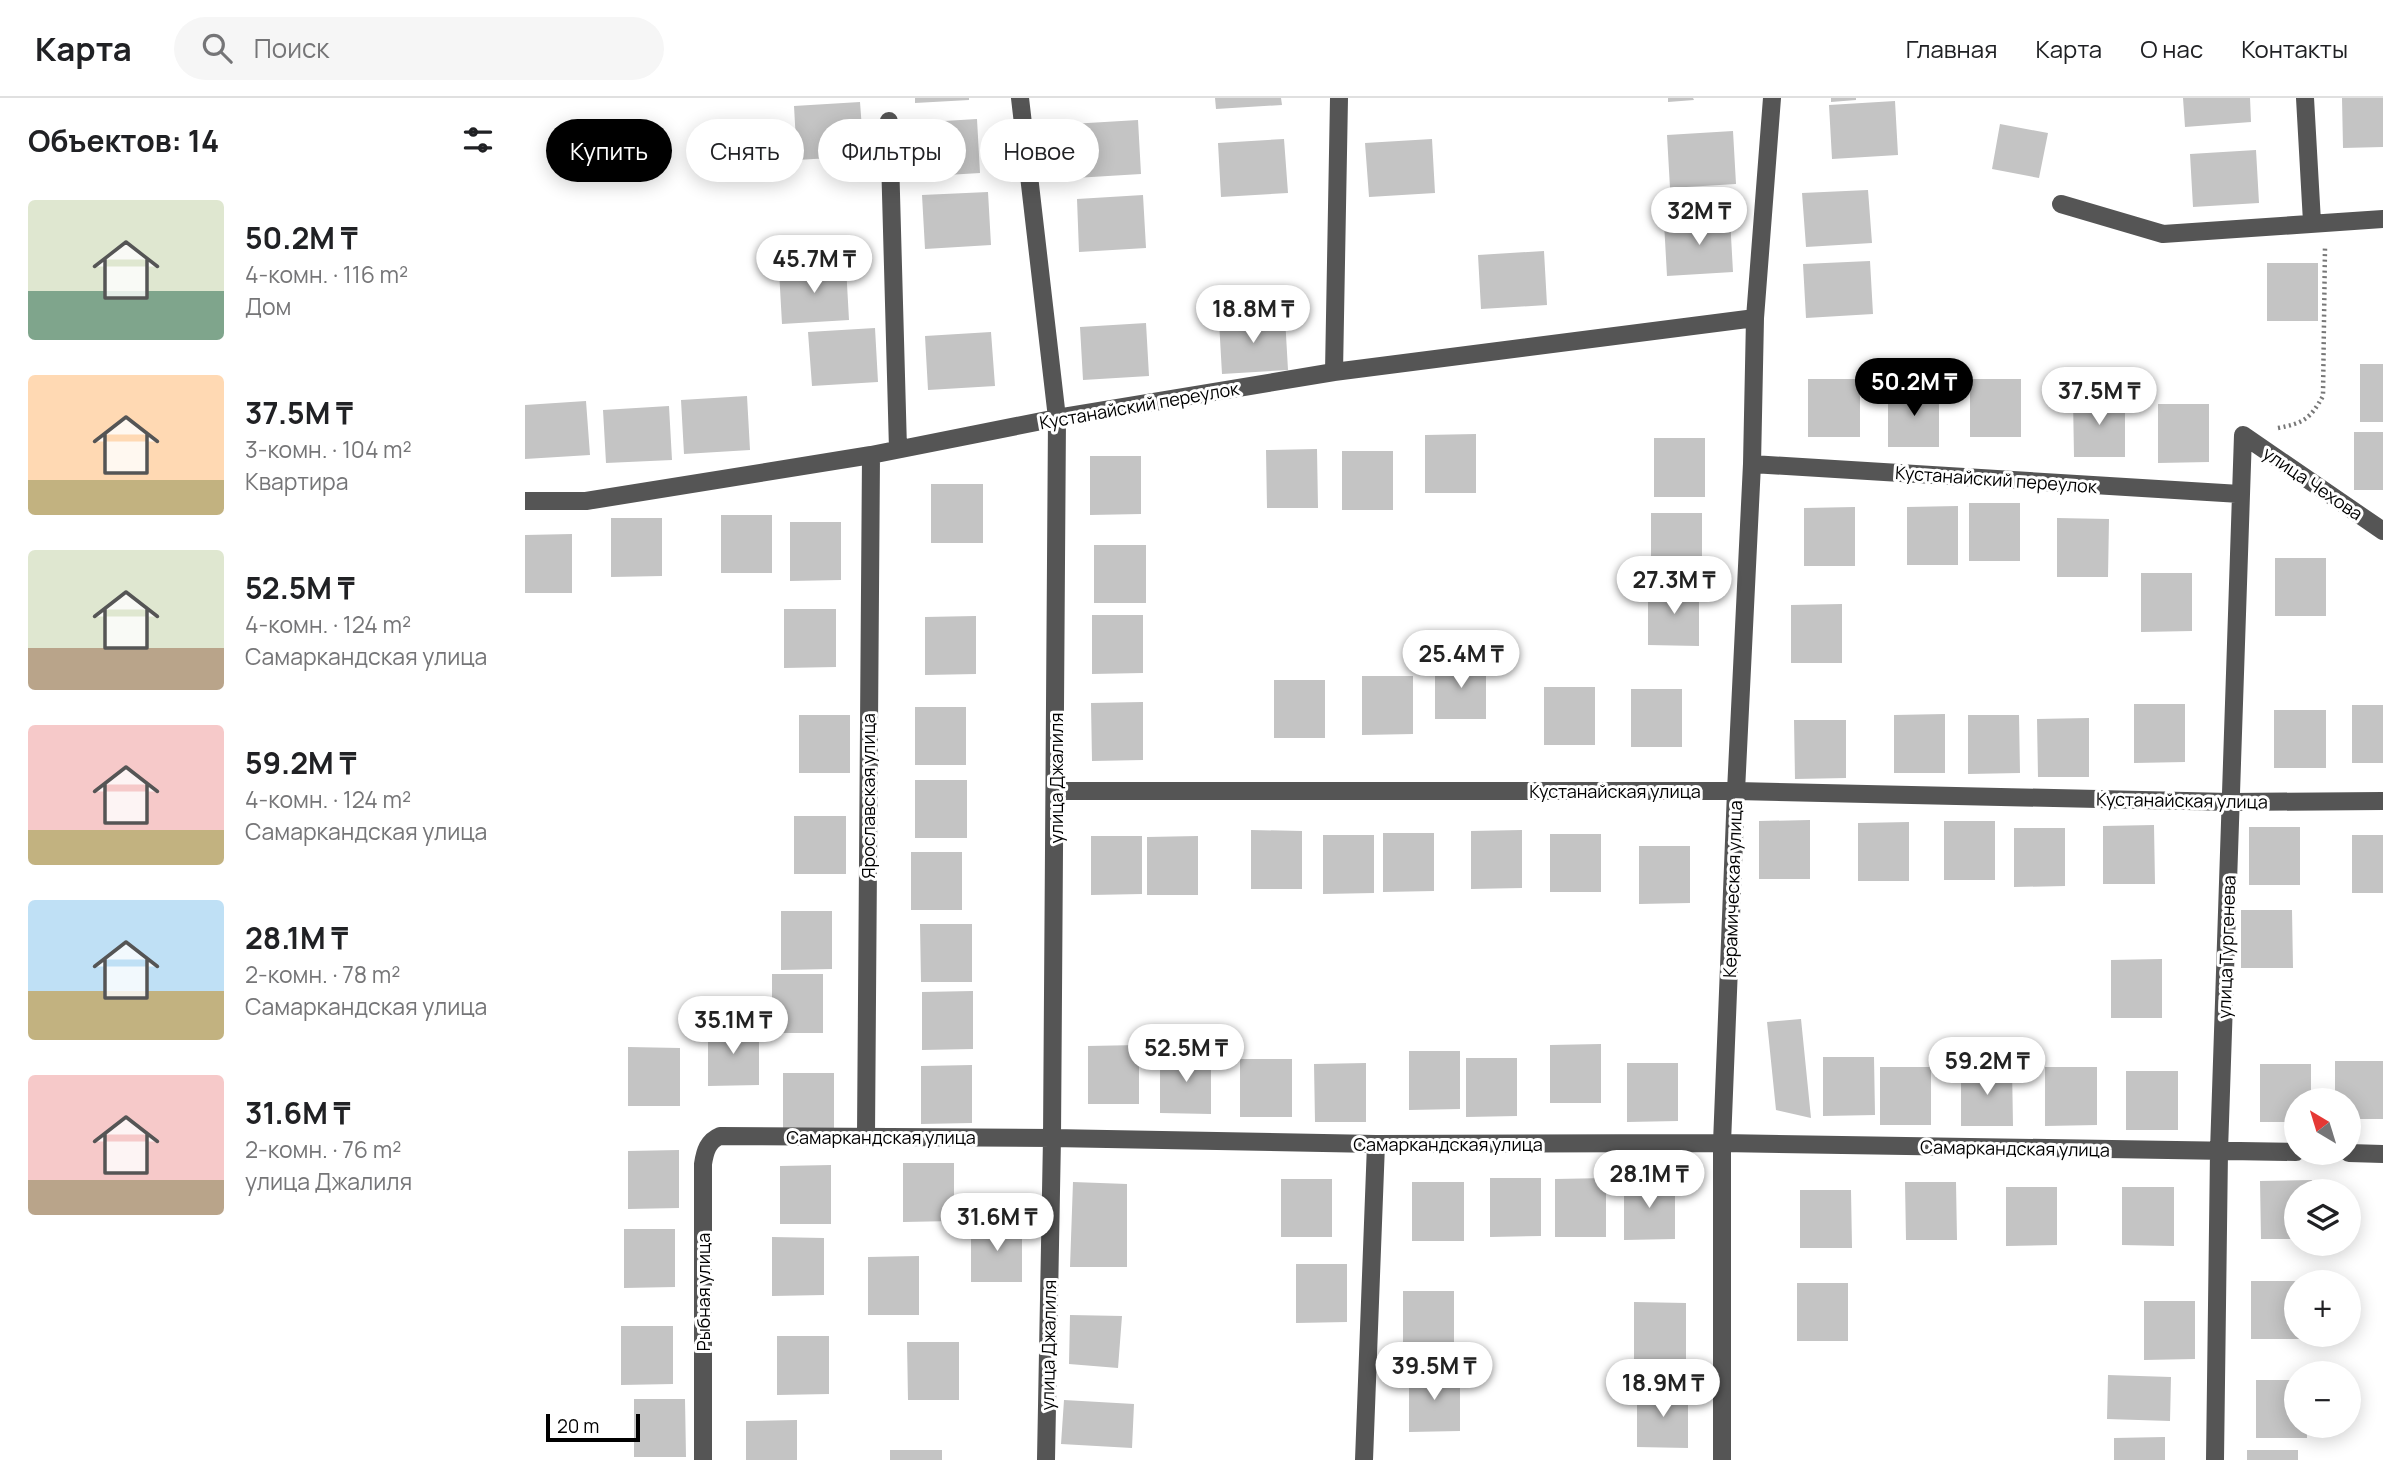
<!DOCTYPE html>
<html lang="ru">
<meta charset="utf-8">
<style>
body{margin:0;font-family:Manrope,sans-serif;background:#f6f6f6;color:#202124;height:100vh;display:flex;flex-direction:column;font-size:26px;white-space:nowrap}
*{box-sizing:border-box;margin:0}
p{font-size:23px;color:#757577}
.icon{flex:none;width:38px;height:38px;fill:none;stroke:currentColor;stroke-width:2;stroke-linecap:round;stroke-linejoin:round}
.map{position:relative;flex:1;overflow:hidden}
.details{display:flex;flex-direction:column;background:#fff;width:525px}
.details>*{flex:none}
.banner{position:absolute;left:21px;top:21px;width:665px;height:63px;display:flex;gap:14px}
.needle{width:46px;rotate:322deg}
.buttons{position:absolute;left:1759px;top:990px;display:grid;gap:14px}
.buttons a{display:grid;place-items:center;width:77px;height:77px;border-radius:50%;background:#fff;box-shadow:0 4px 18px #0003;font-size:35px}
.scale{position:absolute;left:21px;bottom:18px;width:94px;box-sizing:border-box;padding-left:7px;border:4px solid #000;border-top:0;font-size:19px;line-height:24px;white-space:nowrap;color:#000;-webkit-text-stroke:5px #fff;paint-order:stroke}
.price{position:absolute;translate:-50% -60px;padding:0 16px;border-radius:24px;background:#fff;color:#222;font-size:23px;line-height:46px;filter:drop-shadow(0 2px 4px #0008)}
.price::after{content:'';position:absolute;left:50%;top:42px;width:21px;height:16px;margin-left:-10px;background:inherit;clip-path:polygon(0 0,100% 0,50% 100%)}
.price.selected{background:#000;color:#fff}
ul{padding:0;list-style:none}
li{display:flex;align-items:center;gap:21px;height:175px;padding:0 28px}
li span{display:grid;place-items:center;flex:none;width:196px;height:140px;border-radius:7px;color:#555}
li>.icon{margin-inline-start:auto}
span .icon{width:84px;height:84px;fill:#fffc;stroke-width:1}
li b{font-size:30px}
h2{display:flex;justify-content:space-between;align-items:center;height:84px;padding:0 28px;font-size:30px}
.pill{padding:0 24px;border-radius:32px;background:#fff;box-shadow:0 4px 18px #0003;font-size:24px;line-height:63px}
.pill.selected{background:#000;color:#fff}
header{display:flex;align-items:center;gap:42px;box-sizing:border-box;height:98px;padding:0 35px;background:#fff;border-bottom:2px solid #e0e0e0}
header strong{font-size:33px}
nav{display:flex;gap:38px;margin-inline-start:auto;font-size:24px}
.search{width:490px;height:63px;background:#f6f6f6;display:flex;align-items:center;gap:18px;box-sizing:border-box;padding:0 24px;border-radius:38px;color:#757577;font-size:26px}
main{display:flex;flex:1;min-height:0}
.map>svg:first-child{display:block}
.building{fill:#c4c4c4}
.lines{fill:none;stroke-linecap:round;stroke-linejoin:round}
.path{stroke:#777;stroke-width:4.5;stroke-dasharray:2 3.5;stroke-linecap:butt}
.minor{stroke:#555;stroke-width:18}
.labels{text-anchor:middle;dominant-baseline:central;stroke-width:6;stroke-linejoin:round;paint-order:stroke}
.street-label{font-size:18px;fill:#000;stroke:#fff}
</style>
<header>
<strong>Карта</strong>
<div class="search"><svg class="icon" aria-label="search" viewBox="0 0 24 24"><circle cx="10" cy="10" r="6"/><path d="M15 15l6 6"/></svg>Поиск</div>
<nav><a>Главная</a><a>Карта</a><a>О нас</a><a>Контакты</a></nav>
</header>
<main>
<section class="details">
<h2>Объектов: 14<svg class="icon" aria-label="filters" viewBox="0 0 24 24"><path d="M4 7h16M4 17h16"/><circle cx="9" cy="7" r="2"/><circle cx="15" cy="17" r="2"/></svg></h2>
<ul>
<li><span style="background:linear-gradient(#dfe7d0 65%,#7fa58c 0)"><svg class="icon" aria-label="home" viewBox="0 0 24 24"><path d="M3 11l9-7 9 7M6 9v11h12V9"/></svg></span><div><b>50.2M ₸</b><p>4-комн. · 116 m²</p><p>Дом</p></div></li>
<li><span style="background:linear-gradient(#ffd9b3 75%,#c2b280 0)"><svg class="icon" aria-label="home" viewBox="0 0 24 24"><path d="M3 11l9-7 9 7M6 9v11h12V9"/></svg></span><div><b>37.5M ₸</b><p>3-комн. · 104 m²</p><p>Квартира</p></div></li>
<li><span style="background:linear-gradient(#dfe7d0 70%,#b9a48a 0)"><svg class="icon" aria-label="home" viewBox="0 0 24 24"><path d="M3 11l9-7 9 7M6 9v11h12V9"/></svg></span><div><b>52.5M ₸</b><p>4-комн. · 124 m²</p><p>Самаркандская улица</p></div></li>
<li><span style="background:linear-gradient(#f6c9c9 75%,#c2b280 0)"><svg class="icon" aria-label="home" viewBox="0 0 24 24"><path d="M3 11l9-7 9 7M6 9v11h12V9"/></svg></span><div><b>59.2M ₸</b><p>4-комн. · 124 m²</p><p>Самаркандская улица</p></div></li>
<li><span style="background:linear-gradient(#bfe0f5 65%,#c2b280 0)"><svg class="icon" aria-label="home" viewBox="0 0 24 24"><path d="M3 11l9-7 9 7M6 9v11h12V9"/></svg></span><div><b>28.1M ₸</b><p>2-комн. · 78 m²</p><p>Самаркандская улица</p></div></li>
<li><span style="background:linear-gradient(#f6c9c9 75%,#b9a48a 0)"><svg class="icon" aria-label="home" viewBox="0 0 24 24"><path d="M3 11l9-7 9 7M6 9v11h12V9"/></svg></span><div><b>31.6M ₸</b><p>2-комн. · 76 m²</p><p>улица Джалиля</p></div></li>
</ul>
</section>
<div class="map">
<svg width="1858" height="1362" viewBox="0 0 1858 1362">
<rect width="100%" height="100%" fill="#fff"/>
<path class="building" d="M390,0H444V2L390,5Z
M690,0H756L757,7L691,11Z
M1143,0H1168L1169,2L1143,4Z
M1306,0H1331V2L1306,4Z
M1658,0H1725L1726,24L1660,29Z
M1817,0H1858V49L1818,50Z
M1370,3L1373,57L1307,61L1304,7Z
M335,4L339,58L272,62L269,8Z
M452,21L455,75L389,79L386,25Z
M613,22L616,76L550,80L546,26Z
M1475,26L1523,35L1514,80L1467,71Z
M1208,33L1211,86L1145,90L1142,37Z
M759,41L763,95L696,99L693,45Z
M907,41L910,95L844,99L840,45Z
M1731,52L1734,105L1668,109L1665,56Z
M1343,92L1347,145L1281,149L1277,95Z
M463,94L466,147L400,151L397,97Z
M618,97L621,150L554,154L552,101Z
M1205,120L1208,174L1142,178L1139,124Z
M1019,153L1022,207L956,211L953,157Z
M1345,163L1348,216L1281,220L1278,166Z
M1742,165H1793V223H1742Z
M321,168L324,222L257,226L254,172Z
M760,219L763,272L697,276L694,223Z
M621,225L624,278L558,282L555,229Z
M350,230L353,284L287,288L283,234Z
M466,234L470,288L403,292L400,238Z
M1835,266H1858V324H1835Z
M1283,281H1335V339H1283Z
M1445,281H1496V339H1445Z
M1363,291H1414V349H1363Z
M222,298L225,352L159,356L156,302Z
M1548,300H1600V359H1549Z
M61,303L65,357L0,361V307Z
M1633,306H1684V364L1633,365Z
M144,308L147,362L81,365L78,312Z
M1829,334H1858V392H1829Z
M951,336V395H900V337Z
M1129,340H1180V399H1129Z
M792,351L793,410H742L741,352Z
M817,353H868V412H817Z
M565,358H616V416L565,417Z
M406,386H458V445H406Z
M1444,405H1495V463H1444Z
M1433,408V467H1382V409Z
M1330,409V468H1279V410Z
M1126,415H1177V473H1126Z
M196,417H247V475H196Z
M86,420H137V478L86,479Z
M1532,420L1584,421L1583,479H1532Z
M265,424H316V482L265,483Z
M47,436V495H0V437Z
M569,447H621V505H569Z
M1750,460H1801V518H1750Z
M1616,475H1667V533L1616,534Z
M1123,489H1174V548L1123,547Z
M1317,506V565H1266V507Z
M259,511H311V569L259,570Z
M567,517H618V575L567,576Z
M451,518V576L400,577V519Z
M910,563H961V621H910Z
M837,578H888V636L837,637Z
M749,582H800V640H749Z
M1019,589H1070V647H1019Z
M1106,591H1157V649H1106Z
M618,604V662L567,663L566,605Z
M1609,606H1660V664L1609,665Z
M1827,607H1858V665H1827Z
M390,609H441V667H390Z
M1749,612H1801V670H1749Z
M1420,616V675H1369V617Z
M274,617H325V675H274Z
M1443,617H1494L1495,675L1443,676Z
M1564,620V679H1513L1512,621Z
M1269,622H1321V680L1270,681Z
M390,682H442V740H390Z
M269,718H321V776H269Z
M1285,722V781H1234V723Z
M1419,723H1470V782H1419Z
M1384,724V783H1333V725Z
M1629,727L1630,786H1578V728Z
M1724,729H1775V787H1724Z
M1489,730H1540V788L1489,789Z
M726,732L777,733V791H726Z
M997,732V790L946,791V733Z
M858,735H909V793L858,794Z
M1025,736H1076V794H1025Z
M798,737H849V795L798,796Z
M1827,737H1858V795H1827Z
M566,738H617V796L566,797Z
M673,738V797H622V739Z
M1114,748H1165V805L1114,806Z
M386,754H437V812H386Z
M1716,812H1767L1768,870H1716Z
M256,813H307V871L256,872Z
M395,826H447V884H396Z
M1637,861V920H1586V862Z
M247,876H298V935H247Z
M448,893V951L397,952V894Z
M1276,921L1286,1020L1251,1012L1242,924Z
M183,929H234V987L183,988Z
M1076,946V1005H1025V947Z
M614,947V1006H563V948Z
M103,949L155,950V1008H103Z
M884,953H935V1011L884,1012Z
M635,957H686V1016L635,1015Z
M1298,959H1349L1350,1017L1298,1018Z
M941,960H992V1018L941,1019Z
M715,961H767V1019H715Z
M1810,963H1858V1021H1824V1003H1810Z
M841,965V1024H790L789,966Z
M1102,965H1153V1023L1102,1024Z
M1735,966H1786V1003H1771V1024H1735Z
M447,967V1025L396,1026V968Z
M1355,969H1406V1027H1355Z
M1436,969H1487L1488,1028H1436Z
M1520,969H1572V1027L1520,1028Z
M1601,973H1653V1032H1601Z
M258,975H309V1033L258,1034Z
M154,1052V1110L103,1111V1053Z
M378,1065H429V1123L378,1124Z
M306,1067V1126H255V1068Z
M965,1080H1016V1138L965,1139Z
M1081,1080V1139H1030V1081Z
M756,1081H807V1139H756Z
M1787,1082V1094H1771V1141H1736L1735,1083Z
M1099,1083H1150V1141L1099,1142Z
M548,1084L602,1086V1169H545Z
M887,1084H939V1143H887Z
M1380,1084H1431L1432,1142H1381Z
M1481,1089H1532V1147L1481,1148Z
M1597,1089H1649V1148L1597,1147Z
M1275,1092H1326L1327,1150H1275Z
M497,1125V1184H446V1126Z
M99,1131H150V1189L99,1190Z
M247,1139L299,1140V1197L247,1198Z
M394,1158V1217H343V1159Z
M771,1166H822V1224L771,1225Z
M1726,1183H1771V1237H1778V1241H1726Z
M1272,1185H1323V1243H1272Z
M878,1193H929V1251H878Z
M1619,1203H1670V1261L1619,1262Z
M1109,1204L1161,1205V1263H1109Z
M545,1217L597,1218L593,1270L544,1266Z
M96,1228H148V1286L96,1287Z
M252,1238H304V1296L252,1297Z
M382,1244H434V1302H383Z
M884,1275H935V1333L884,1334Z
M1583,1277L1646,1279L1645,1323L1582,1321Z
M1731,1282H1771V1328H1782V1340H1731Z
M1163,1291V1350L1112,1349V1292Z
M109,1301H160L161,1359H109Z
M539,1302L609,1306L607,1350L536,1346Z
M272,1322V1362H221V1323Z
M1640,1339V1362H1589V1340Z
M365,1352H417V1362H365Z
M1722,1352H1773V1362H1722Z"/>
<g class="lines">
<path class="path" d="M1753,330C1779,325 1785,321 1798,298L1800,149"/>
<path class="minor" d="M495,0L532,320L527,1040L521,1362
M1780,0L1787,124
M364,23L373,351
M1536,106L1638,136L1858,121
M809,274L814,0
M1718,337L1858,433
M1227,366L1715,396
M0,403H61L346,357L532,320L809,274L1230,220
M531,693H1211L1705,704L1858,703
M341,1038L346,357
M1824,1055L1858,1056
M178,1362V1066C180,1053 183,1043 195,1038L527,1040L851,1046L1197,1045L1771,1054
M839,1362L851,1046
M1197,1362V1045L1211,693L1227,366L1230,220L1247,0
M1690,1362L1694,1053L1718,337"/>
</g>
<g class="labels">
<g class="street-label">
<text transform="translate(614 307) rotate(-10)">Кустанайский переулок</text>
<text transform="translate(1471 381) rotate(4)">Кустанайский переулок</text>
<text transform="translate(1788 385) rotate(34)">улица Чехова</text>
<text transform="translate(531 680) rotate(-90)">улица Джалиля</text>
<text x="1090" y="693">Кустанайская улица</text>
<text transform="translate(343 698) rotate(-90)">Ярославская улица</text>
<text transform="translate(1657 702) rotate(1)">Кустанайская улица</text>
<text transform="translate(1207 791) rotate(-88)">Керамическая улица</text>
<text transform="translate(1701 849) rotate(-88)">улица Тургенева</text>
<text x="356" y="1039">Самаркандская улица</text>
<text x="923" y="1046">Самаркандская улица</text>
<text transform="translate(1490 1050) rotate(1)">Самаркандская улица</text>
<text transform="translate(178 1194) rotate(-90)">Рыбная улица</text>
<text transform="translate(523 1247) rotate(-89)">улица Джалиля</text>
</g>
</g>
</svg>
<div class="buttons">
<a><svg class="needle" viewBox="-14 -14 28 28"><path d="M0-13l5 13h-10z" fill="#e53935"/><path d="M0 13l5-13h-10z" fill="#757577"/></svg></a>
<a><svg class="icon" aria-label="layers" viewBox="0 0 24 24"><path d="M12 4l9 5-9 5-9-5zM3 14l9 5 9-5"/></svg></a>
<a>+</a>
<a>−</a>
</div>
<div class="scale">20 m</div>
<b class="price" style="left:1174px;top:149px">32M ₸</b>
<b class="price" style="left:289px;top:197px">45.7M ₸</b>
<b class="price" style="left:728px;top:247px">18.8M ₸</b>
<b class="price selected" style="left:1389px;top:320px">50.2M ₸</b>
<b class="price" style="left:1574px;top:329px">37.5M ₸</b>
<b class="price" style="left:1149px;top:518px">27.3M ₸</b>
<b class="price" style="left:936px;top:592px">25.4M ₸</b>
<b class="price" style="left:208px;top:958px">35.1M ₸</b>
<b class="price" style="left:661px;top:986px">52.5M ₸</b>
<b class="price" style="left:1462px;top:999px">59.2M ₸</b>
<b class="price" style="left:1124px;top:1112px">28.1M ₸</b>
<b class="price" style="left:472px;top:1155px">31.6M ₸</b>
<b class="price" style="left:909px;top:1304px">39.5M ₸</b>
<b class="price" style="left:1138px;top:1321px">18.9M ₸</b>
<div class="banner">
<a class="pill selected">Купить</a>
<a class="pill">Снять</a>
<a class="pill">Фильтры</a>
<a class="pill">Новое</a>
</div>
</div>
</main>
